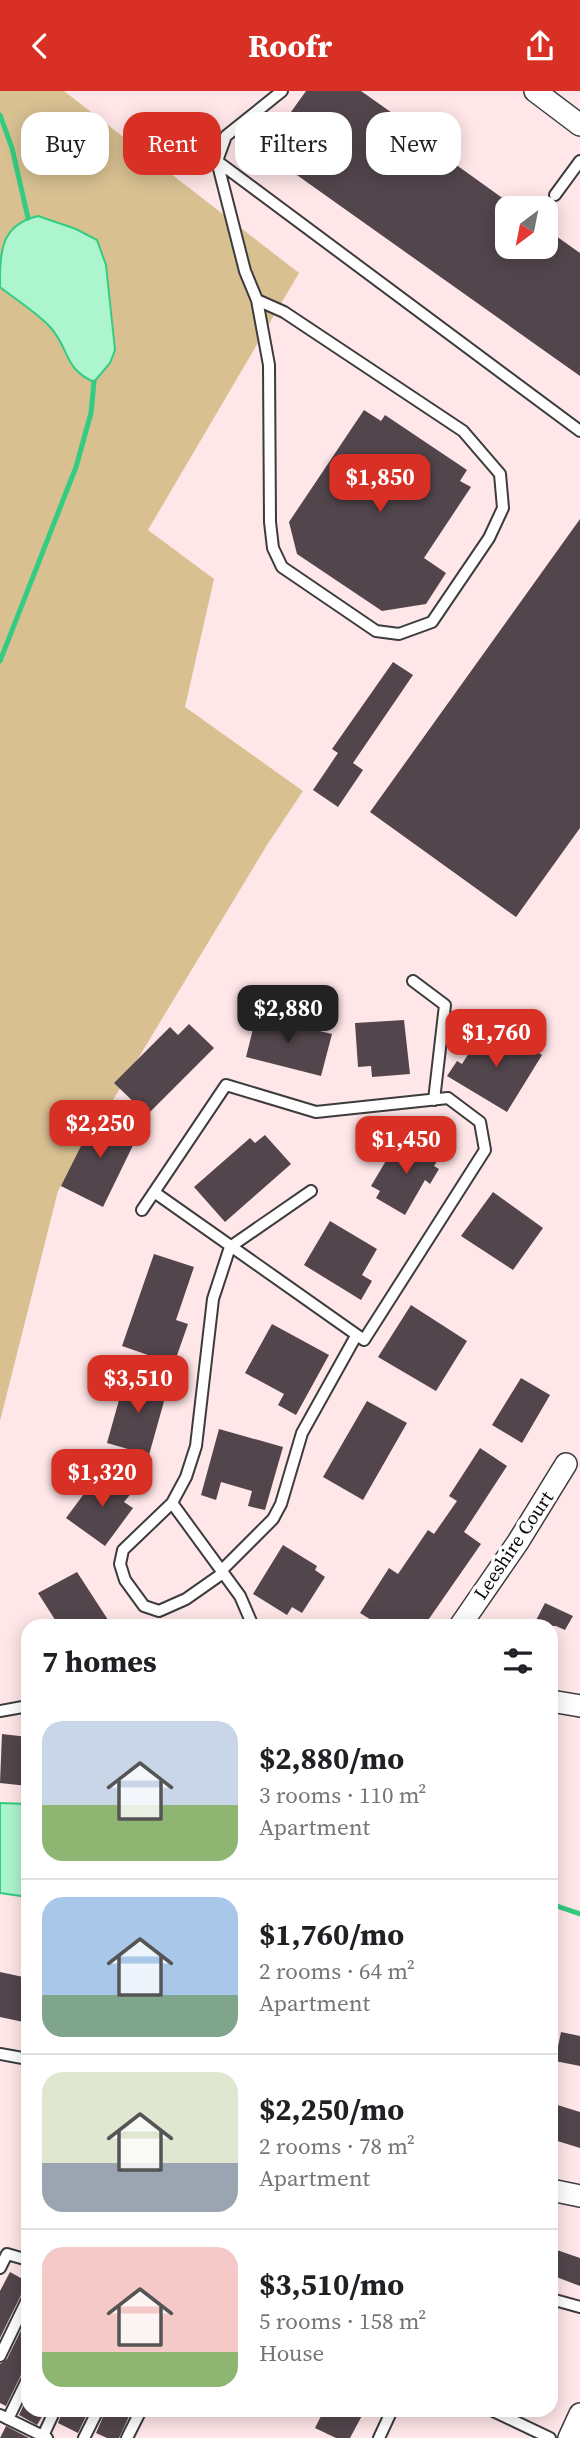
<!DOCTYPE html>
<meta charset="utf-8">
<style>
body{margin:0;font-family:"Source Serif 4",serif;background:#f2f2f2;color:#202124;height:100vh;display:flex;flex-direction:column;font-size:26px;white-space:nowrap}
*{box-sizing:border-box;margin:0}
p{font-size:23px;color:#757577}
.icon{flex:none;width:38px;height:38px;fill:none;stroke:currentColor;stroke-width:2;stroke-linecap:round;stroke-linejoin:round}
.map{position:relative;flex:1;overflow:hidden}
.drawer{position:absolute;left:21px;top:1528px;width:537px;height:798px;display:flex;flex-direction:column;background:#fff;border-radius:21px;box-shadow:0 4px 18px #0003}
.drawer>*{flex:none}
.guide{position:absolute;left:21px;top:21px;width:539px;height:63px;display:flex;gap:14px}
.needle{width:46px;rotate:212deg}
.controls{position:absolute;left:495px;top:105px;display:grid;gap:14px}
.controls a{display:grid;place-items:center;width:63px;height:63px;border-radius:14px;background:#fff;box-shadow:0 4px 18px #0003;font-size:35px}
.price{position:absolute;translate:-50% -60px;padding:0 16px;border-radius:14px;background:#d93025;color:#fff;font-size:23px;line-height:46px;filter:drop-shadow(0 2px 4px #0008)}
.price::after{content:'';position:absolute;left:50%;top:42px;width:21px;height:16px;margin-left:-10px;background:inherit;clip-path:polygon(0 0,100% 0,50% 100%)}
.price.active{background:#222;color:#fff}
ul{padding:0;list-style:none}
li{display:flex;align-items:center;gap:21px;height:175px;padding:0 21px}
li+li{border-top:2px solid #e0e0e0}
li span{display:grid;place-items:center;flex:none;width:196px;height:140px;border-radius:21px;color:#555}
li>.icon{margin-inline-start:auto}
span .icon{width:84px;height:84px;fill:#fffc;stroke-width:1}
li b{font-size:30px}
h2{display:flex;justify-content:space-between;align-items:center;height:84px;padding:0 21px;font-size:30px}
.tag{padding:0 24px;border-radius:21px;background:#fff;box-shadow:0 4px 18px #0003;font-size:24px;line-height:63px}
.tag.active{background:#d93025;color:#fff}
header{display:flex;justify-content:space-between;align-items:center;height:91px;padding:0 21px;background:#d93025;color:#fff;font-size:32px;font-weight:700}
.map>svg:first-child{display:block}
.forest{fill:#d8c091}
.water{fill:#acf5cf;stroke:#33cc80;stroke-width:2}
.lines{fill:none;stroke-linecap:round;stroke-linejoin:round}
.stream{stroke:#33cc80;stroke-width:5}
.building{fill:#52464c}
.service-casing{stroke:#3c3c3c;stroke-width:14}
.minor-casing{stroke:#3c3c3c;stroke-width:24}
.service{stroke:#fff;stroke-width:10}
.minor{stroke:#fff;stroke-width:21}
.labels{text-anchor:middle;dominant-baseline:central;stroke-width:7;stroke-linejoin:round;paint-order:stroke}
.street-label{font-size:19px;fill:#090909;stroke:#fff}
</style>
<header><svg class="icon" aria-label="back" viewBox="0 0 24 24"><path d="M15 5l-7 7 7 7"/></svg>Roofr<svg class="icon" aria-label="share" viewBox="0 0 24 24"><path d="M12 15V3M7 8l5-5 5 5M5 13v7h14v-7"/></svg></header>
<div class="map">
<svg width="580" height="2347" viewBox="0 0 580 2347">
<rect width="100%" height="100%" fill="#ffe6e8"/>
<path class="forest" d="M0,0H64L299,182L148,439L214,488L185,616L303,700L267,754L58,1100L0,1330Z"/>
<path class="water" d="M38,125L76,138L97,149L106,174L115,259L110,272L94,291C64,278 70,259 51,237C38,222 16,209 0,196C0,161 0,134 38,125Z
M0,1712L28,1713V1806L0,1802Z"/>
<g class="lines">
<path class="stream" d="M0,24L12,57L28,127
M0,570L76,376L91,322L94,291
M551,1813L580,1823"/>
</g>
<path class="building" d="M306,0H361L419,41L416,45L508,111V156H546V138L580,162V285L263,60Z
M364,319L381,330L385,324L467,379L460,390L471,396L424,467L446,482L426,513L382,520L297,463L289,431Z
M580,428V737L516,826L370,721Z
M393,571L413,584L353,672L363,679L338,716L313,699L338,662L332,658Z
M249,923L332,943L321,985L246,966L253,938L246,936Z
M404,929L410,983L372,986L371,975L358,976L355,932Z
M189,933L214,957L147,1024L114,992L170,936L178,944Z
M485,937L515,956L519,950L542,964L507,1021L447,985L457,970L462,973Z
M98,1021L139,1042L103,1116L61,1095Z
M265,1044L291,1073L225,1131L194,1096L250,1047L255,1052Z
M411,1047L441,1064L434,1075L439,1078L430,1093L425,1089L405,1124L376,1107L380,1100L371,1095L390,1063L398,1068Z
M493,1101L543,1137L513,1179L461,1145Z
M330,1130L377,1158L362,1184L372,1190L361,1209L304,1174Z
M154,1163L194,1176L176,1229L188,1233L174,1273L122,1255Z
M411,1214L467,1250L436,1300L378,1266Z
M272,1233L329,1264L296,1324L278,1314L284,1303L245,1282Z
M126,1284L168,1296L149,1364L107,1352Z
M521,1287L550,1304L522,1352L492,1334Z
M367,1310L407,1332L363,1409L323,1386Z
M219,1338L283,1356L265,1419L248,1415L252,1400L221,1391L216,1409L201,1404Z
M480,1357L507,1375L464,1441L481,1453L424,1535H381L360,1522L389,1477L398,1483L428,1439L434,1443L457,1410L449,1405Z
M106,1380L133,1400L124,1411L133,1417L105,1455L66,1427L92,1392L95,1394Z
M283,1454L317,1475L315,1479L325,1486L302,1522L292,1516L287,1524L253,1503Z
M77,1481L112,1535H59L38,1502Z
M545,1512L573,1525L565,1539L556,1535H533Z
M2,1643L28,1646V1695L0,1692Z
M0,1881L28,1887V1932L0,1926Z
M561,1941L580,1945V1975L555,1970Z
M551,2012L580,2021V2057L551,2048Z
M551,2157L580,2167V2195L551,2184Z
M10,2181L28,2191V2199L21,2204L0,2247V2200Z
M28,2225V2279L21,2284L6,2315L0,2312V2273L7,2268Z
M28,2305V2319H46L37,2334L19,2324Z
M63,2319H89L78,2342L58,2332Z
M106,2319H132L119,2347H107L96,2342Z
M324,2319H365L350,2347H336L315,2337Z
M6,2335L29,2347H0Z"/>
<g class="lines">
<g class="service-casing">
<path id="service" d="M282,0L226,45L217,70L580,340
M217,70L245,180L257,209L284,221L463,340L500,383L503,417L489,447L432,531L399,543L376,540L282,476L273,457L270,431L269,274L257,209
M555,104L580,70
M413,890L445,914L434,1009
M142,1119L226,994L316,1021L448,1007L480,1031L485,1059L364,1249L154,1101
M172,1412L240,1505L253,1535
M221,1480L273,1428L281,1413L302,1342L356,1245
M223,1482L186,1508L159,1520L144,1515L125,1489L120,1473L123,1459L172,1412L186,1386L196,1355L213,1208L230,1156L311,1100
M0,1620L28,1615
M0,1963L28,1968
M0,2177L7,2163L28,2169
M551,2208L580,2216
M0,2265L28,2207
M491,2319L550,2347
M0,2324L47,2347
M8,2328L28,2287
M42,2347L55,2319
M84,2347L98,2319
M127,2347L141,2319
M379,2347L392,2319"/>
</g>
<g class="minor-casing">
<path id="minor" d="M535,0L580,34
M460,1535L518,1451L566,1373
M551,1610L580,1615
M551,2099L580,2105
M569,2347L580,2323"/>
</g>
<use href="#service" class="service"/>
<use href="#minor" class="minor"/>
</g>
<g class="labels">
<g class="street-label">
<text transform="translate(513 1454) rotate(-56)">Leeshire Court</text>
</g>
</g>
</svg>
<div class="controls">
<a><svg class="needle" viewBox="-14 -14 28 28"><path d="M0-13l5 13h-10z" fill="#e53935"/><path d="M0 13l5-13h-10z" fill="#757577"/></svg></a>
</div>
<b class="price" style="left:380px;top:423px">$1,850</b>
<b class="price active" style="left:288px;top:954px">$2,880</b>
<b class="price" style="left:496px;top:978px">$1,760</b>
<b class="price" style="left:100px;top:1069px">$2,250</b>
<b class="price" style="left:406px;top:1085px">$1,450</b>
<b class="price" style="left:138px;top:1324px">$3,510</b>
<b class="price" style="left:102px;top:1418px">$1,320</b>
<div class="guide">
<a class="tag">Buy</a>
<a class="tag active">Rent</a>
<a class="tag">Filters</a>
<a class="tag">New</a>
</div>
<section class="drawer">
<h2>7 homes<svg class="icon" aria-label="filters" viewBox="0 0 24 24"><path d="M4 7h16M4 17h16"/><circle cx="9" cy="7" r="2"/><circle cx="15" cy="17" r="2"/></svg></h2>
<ul>
<li><span style="background:linear-gradient(#c9d6e8 60%,#8fb573 0)"><svg class="icon" aria-label="home" viewBox="0 0 24 24"><path d="M3 11l9-7 9 7M6 9v11h12V9"/></svg></span><div><b>$2,880/mo</b><p>3 rooms · 110 m²</p><p>Apartment</p></div></li>
<li><span style="background:linear-gradient(#a9c7e8 70%,#7fa58c 0)"><svg class="icon" aria-label="home" viewBox="0 0 24 24"><path d="M3 11l9-7 9 7M6 9v11h12V9"/></svg></span><div><b>$1,760/mo</b><p>2 rooms · 64 m²</p><p>Apartment</p></div></li>
<li><span style="background:linear-gradient(#dfe7d0 65%,#9aa5b1 0)"><svg class="icon" aria-label="home" viewBox="0 0 24 24"><path d="M3 11l9-7 9 7M6 9v11h12V9"/></svg></span><div><b>$2,250/mo</b><p>2 rooms · 78 m²</p><p>Apartment</p></div></li>
<li><span style="background:linear-gradient(#f6c9c9 75%,#8fb573 0)"><svg class="icon" aria-label="home" viewBox="0 0 24 24"><path d="M3 11l9-7 9 7M6 9v11h12V9"/></svg></span><div><b>$3,510/mo</b><p>5 rooms · 158 m²</p><p>House</p></div></li>
</ul>
</section>
</div>
